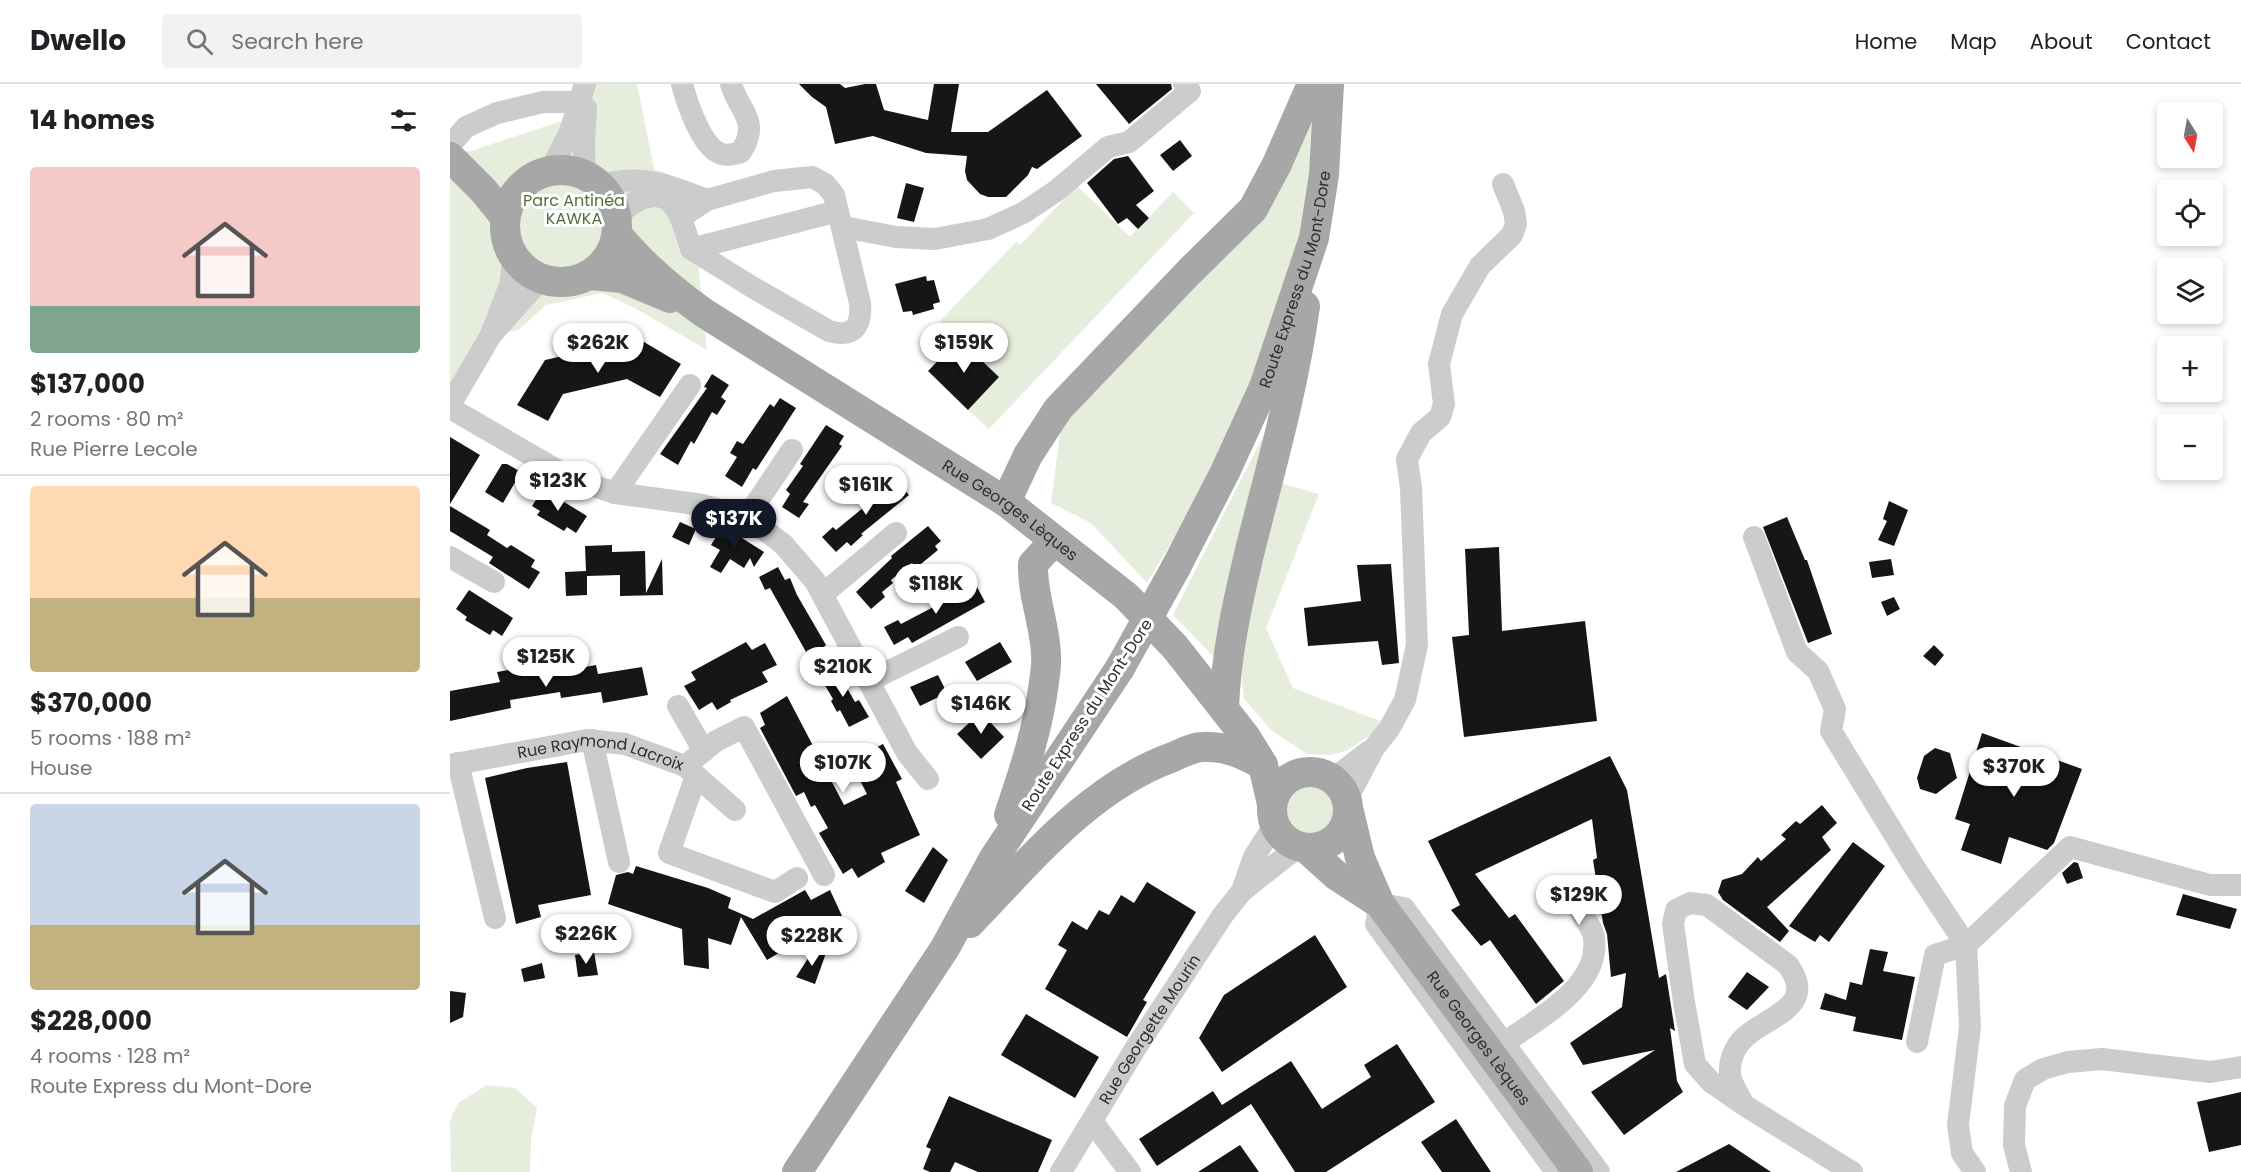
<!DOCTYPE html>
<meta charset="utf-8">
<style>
body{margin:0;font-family:Poppins,sans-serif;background:#f2f2f2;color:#202124;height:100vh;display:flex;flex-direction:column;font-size:22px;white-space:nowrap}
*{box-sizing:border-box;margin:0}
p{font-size:20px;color:#757577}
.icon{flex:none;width:33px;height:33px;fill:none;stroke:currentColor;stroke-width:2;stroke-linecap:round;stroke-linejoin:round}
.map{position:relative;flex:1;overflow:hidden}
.details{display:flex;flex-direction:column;background:#fff;width:450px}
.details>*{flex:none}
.needle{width:39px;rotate:169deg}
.tools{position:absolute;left:1707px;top:18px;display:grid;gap:12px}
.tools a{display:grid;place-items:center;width:66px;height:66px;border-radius:6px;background:#fff;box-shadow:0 3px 9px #0003;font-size:30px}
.price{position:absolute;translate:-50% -51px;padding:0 14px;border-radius:21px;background:#fff;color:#222;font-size:20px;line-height:39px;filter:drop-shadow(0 2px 3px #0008)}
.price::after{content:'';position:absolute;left:50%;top:36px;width:18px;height:14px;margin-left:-9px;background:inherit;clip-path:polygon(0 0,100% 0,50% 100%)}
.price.current{background:#111827;color:#fff}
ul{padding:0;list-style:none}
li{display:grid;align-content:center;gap:12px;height:318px;padding:0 30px}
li+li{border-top:2px solid #e0e0e0}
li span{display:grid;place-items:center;height:186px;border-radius:6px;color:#555}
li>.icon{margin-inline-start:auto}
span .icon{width:108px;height:108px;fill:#fffc;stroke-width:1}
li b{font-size:26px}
h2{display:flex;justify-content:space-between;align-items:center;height:72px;padding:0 30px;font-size:26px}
header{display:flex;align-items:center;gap:36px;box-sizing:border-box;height:84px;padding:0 30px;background:#fff;border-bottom:2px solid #e0e0e0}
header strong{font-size:28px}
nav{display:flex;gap:33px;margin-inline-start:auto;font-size:21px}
.search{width:420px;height:54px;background:#f2f2f2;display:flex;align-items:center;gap:15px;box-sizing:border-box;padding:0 21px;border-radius:6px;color:#757577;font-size:22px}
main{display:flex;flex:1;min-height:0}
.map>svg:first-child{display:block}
.green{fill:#e6eddd}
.building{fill:#161616}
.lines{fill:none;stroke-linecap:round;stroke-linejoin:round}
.minor{stroke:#ccc;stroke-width:22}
.major{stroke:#a7a7a7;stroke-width:30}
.major-bridge{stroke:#a7a7a7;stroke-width:30}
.labels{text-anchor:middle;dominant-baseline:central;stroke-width:6;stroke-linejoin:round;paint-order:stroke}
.park-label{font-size:16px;fill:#536d3b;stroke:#fff}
.street-label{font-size:16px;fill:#2f2f2f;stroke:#fff}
</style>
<header>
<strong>Dwello</strong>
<div class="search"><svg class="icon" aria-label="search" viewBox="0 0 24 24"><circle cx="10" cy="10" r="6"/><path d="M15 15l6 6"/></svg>Search here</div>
<nav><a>Home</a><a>Map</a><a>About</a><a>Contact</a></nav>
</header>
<main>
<section class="details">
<h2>14 homes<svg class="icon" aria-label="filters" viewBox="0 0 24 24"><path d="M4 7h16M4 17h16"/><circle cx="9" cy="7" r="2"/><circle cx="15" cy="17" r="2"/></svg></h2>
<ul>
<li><span style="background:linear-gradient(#f6c9c9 75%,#7fa58c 0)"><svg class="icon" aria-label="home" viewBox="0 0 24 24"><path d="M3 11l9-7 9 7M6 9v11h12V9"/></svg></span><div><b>$137,000</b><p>2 rooms · 80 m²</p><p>Rue Pierre Lecole</p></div></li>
<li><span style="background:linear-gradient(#ffd9b3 60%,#c2b280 0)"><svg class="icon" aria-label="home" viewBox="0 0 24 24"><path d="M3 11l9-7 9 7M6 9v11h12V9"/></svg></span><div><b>$370,000</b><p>5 rooms · 188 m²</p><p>House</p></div></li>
<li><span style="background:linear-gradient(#c9d6e8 65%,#c2b280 0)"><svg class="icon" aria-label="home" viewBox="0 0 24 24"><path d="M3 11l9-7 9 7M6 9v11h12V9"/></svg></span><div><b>$228,000</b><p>4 rooms · 128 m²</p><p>Route Express du Mont-Dore</p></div></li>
</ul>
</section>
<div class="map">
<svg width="1791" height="1088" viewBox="0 0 1791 1088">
<rect width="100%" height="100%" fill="#fff"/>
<path class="green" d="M139,0H187L204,85L240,98L257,266L185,224L152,209L96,221L68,246L41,251L0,321V68L21,67L136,29Z
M862,23L861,115L828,229L782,344L735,436L697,499L641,439L601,419L610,350L629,310L713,232Z
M627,102L680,153L723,108L744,129L539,345L518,326L549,293L490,237L566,158L570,161Z
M811,356L815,359L764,573L723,531Z
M826,398L869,410L816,544L843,604L930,637L925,648L896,667L881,671L857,670L821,646L794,615L789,564Z
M833 724a26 26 0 1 1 52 0a26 26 0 1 1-52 0Z
M37,1001L65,1004L87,1024L81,1057L80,1088H1L0,1037L8,1019Z"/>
<path class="building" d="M349,0H390L395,4L415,0H426L434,26L478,36L484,0H509L501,48H538L597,6L632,52L587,85L582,83L578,91L556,113H538L530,110L517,96L515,87L517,72L476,69L423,52L385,60L376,23L362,13Z
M646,0H721L722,5L679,40Z
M730,56L742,72L723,87L710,71Z
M678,72L704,107L686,121L699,134L688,145L677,134L668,140L637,99L664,75Z
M456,99L474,104L464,138L447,134Z
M476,192L477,197L484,196L490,218L483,220L484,225L463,231L462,227L453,228L445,200Z
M189,255L231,280L210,313L177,295L113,310L98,337L67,321L95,276Z
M509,255L549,293L518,326L478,287Z
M262,290L279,301L271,313L276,317L267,331L262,328L244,360L241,357L228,381L210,370L257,304L254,303Z
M330,314L346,324L306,386L303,384L292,403L275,392L287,373L280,369L287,357L293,360L320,320L324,323Z
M376,341L394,352L389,360L392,362L353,418L359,420L349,434L332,423L340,410L336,406L353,382L350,380Z
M0,353L30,371L0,420Z
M52,380H57L71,388L53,419L35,408Z
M447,397L459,411L411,450L413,451L401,462L397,458L386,468L372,453L383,443L386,446L419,419L416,415L437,399L440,403Z
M93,405L137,432L126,449L117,443L114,447L87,431L90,427L82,422Z
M1439,417L1458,426L1444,462L1428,456L1437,437L1433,435Z
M0,422L40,446L37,451L57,464L61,461L85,476L81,483L90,488L79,505L39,479L43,473L0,447Z
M1337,433L1355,476H1357L1382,550L1358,559L1313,443Z
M230,438L246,445L239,461L222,453Z
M273,442L314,468L304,483L300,474L294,484L280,475L271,489L260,483L270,466L261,461Z
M478,442L491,457L485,462L488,466L466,484L462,479L441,496L443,499L432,508L435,513L421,525L406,508L442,474L441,472Z
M162,461V468L195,467L196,509L212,475L213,511L170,512V491L137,492V511L116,512L115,488L136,487L135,462Z
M1049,463L1052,547L1135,537L1147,637L1014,653L1002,553L1019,551L1015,465Z
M1441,475L1444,491L1422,494L1419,478Z
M941,480L949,579L932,581L928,557L858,562L854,524L911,517L907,481Z
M328,483L335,496L340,494L347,511L376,561L360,575L320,504L315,506L309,493Z
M526,501L535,518L462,559L458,553L444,561L434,543L448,536L451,540L489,520L487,516L515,502L517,505Z
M19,506L63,534L52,552L43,546L40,551L15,536L17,533L6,525Z
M1444,513L1450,525L1437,532L1431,518Z
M296,558L302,566L315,559L327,581L312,588L318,598L280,616L281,618L267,626L262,618L249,626L234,602L246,596L241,588Z
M550,558L562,578L527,597L515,578Z
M1484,561L1494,571L1485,582L1473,572Z
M105,578L108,588L146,581L148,590L192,583L198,611L153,619L151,608L111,614L110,608L60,616L61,624L0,637V607L50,598L47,588Z
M384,581L405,618L409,616L419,633L399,643L390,626L387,628L381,617L383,615L369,591Z
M488,591L497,609L470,622L460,603Z
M337,612L394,721L417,710L400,677L433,660L452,695L446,698L470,751L431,769L435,778L408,794L402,784L393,790L369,749L378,744L365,721L361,723L354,708L346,712L310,644L315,641L310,629Z
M531,628L554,653L531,675L507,650Z
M1532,649L1632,685L1604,759L1597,766L1559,753L1551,780L1511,766L1520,740L1505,735Z
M1485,664L1500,669L1507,694L1486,710L1470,705L1467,694L1474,672Z
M1160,672L1177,706L1209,894L1216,890L1225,947L1220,944L1227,997L1233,1008L1174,1051L1141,1008L1205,966L1133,981L1120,959L1172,923L1176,889L1161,893L1157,850L1153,839L1143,776L1147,774L1142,735L1025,790L1059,834L1065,830L1114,897L1086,920L1040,856L1031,862L1001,826L1010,821L978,757Z
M117,678L141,811L88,821L91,833L66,840L35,694L77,684Z
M1372,721L1387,739L1372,753L1381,766L1317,823L1339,847L1330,858L1273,816L1268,808L1272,796L1292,790L1308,773L1311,777L1336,755L1331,751L1346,737L1350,740Z
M1403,758L1435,782L1379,858L1370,851L1365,858L1339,842Z
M483,763L498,776L474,819L455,807Z
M1624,778L1628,779L1633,794L1617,800L1612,789Z
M186,782L258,804L281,814L278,824L303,835L355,806L361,816L380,806L392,832L317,876L291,833L281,861L258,854L259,885L234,881L232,845L158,820L166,791L178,788L183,790Z
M697,798L746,828L693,916L697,918L677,953L595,905L617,866L608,861L622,837L637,846L649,826L659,831L671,811L684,819Z
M1733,810L1787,825L1780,845L1726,831Z
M865,851L897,903L772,988L749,954L774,911Z
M364,865L376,869L365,900L346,893Z
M1420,865L1438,868L1433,887L1465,893L1452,956L1403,947L1406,933L1370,925L1375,909L1396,916L1400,898L1412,901Z
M144,868L148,891L128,893L125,871Z
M92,879L95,894L74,898L71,885Z
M1297,888L1319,903L1297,926L1278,913Z
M0,907L16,909L13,933L0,939Z
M576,930L649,973L625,1014L551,971Z
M947,960L985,1018L876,1088H845L801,1020L707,1082L689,1055L763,1007L772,1021L841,977L872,1025L921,993L914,981Z
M1791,1008V1061L1759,1068L1747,1018Z
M499,1012L602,1056L588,1088H528L505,1078L500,1088H480L473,1085L481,1065L476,1063Z
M1006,1035L1023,1061L1041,1088H992L971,1058Z
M1279,1060L1321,1088H1226Z
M790,1061L809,1088H748Z"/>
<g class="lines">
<g class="minor">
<path d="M232,0C237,19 252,65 272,70C279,72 285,70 291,68C311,36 289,28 281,0"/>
<path d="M0,61L16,43L47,29L93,18H129"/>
<path d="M100,87L120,48L135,0"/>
<path d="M135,92L134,58L136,24"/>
<path d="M149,102C191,89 218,101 257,116"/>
<path d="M166,132C176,125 186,115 198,113C227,105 235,146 241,165L302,203L379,247C403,254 412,243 410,219L384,111L375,100L362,93L324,97L257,116L231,133"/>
<path d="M393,143L446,153L485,155L538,145L573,129L606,107L658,63L679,58L740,7L734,0"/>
<path d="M241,165L388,127"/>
<path d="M64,174L60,201L41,251L91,195"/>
<path d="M0,321L41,251"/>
<path d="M0,324L119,393L165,409L253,421L297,433L333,460L365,497L457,669L478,695"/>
<path d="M165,409L240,301"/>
<path d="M297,433L342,366"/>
<path d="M1304,453L1347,568L1368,587L1385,625L1381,647L1463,781L1516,861L1520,943L1508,1041L1512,1069L1525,1088"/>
<path d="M0,473L44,498"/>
<path d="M373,510L446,449"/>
<path d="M419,597L508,553"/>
<path d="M228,622L254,667"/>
<path d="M142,656L169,778"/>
<path d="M8,679L45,834"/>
<path id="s1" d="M0,681L137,656L175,660L235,682L285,726"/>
<path d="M235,682L266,657L294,643L374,791"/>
<path d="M246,692L219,769L325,808L347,794"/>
<path d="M883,695L918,668"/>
<path d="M897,715L924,664L939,645L955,616L967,561L961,404L957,375L971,349L990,333L994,320L989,280L1002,230L1030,182L1062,151L1066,140L1064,127L1053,100"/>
<path d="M792,807L804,773L825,740"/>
<path d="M1467,958L1485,871L1516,861L1620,763L1760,801H1791"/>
<path d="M1054,959C1087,935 1150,903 1144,855C1144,847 1136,837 1132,830"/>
<path d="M1294,1021C1290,1012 1281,1000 1280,991C1279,977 1284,963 1295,953C1318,932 1368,923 1338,881L1257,821L1240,819L1226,826L1223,840L1234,918L1245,980L1261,998L1294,1021L1402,1088"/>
<path d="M642,1037L680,1088"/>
<path id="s2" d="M611,1088L685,965L773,831L792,807L849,762"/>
<path d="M1106,1088L926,840L930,820L954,824L1149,1088"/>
<path d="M1571,1088L1564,1061L1565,1022L1575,996L1593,985L1618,978L1652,975L1760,988L1791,983"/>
</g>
<g class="major">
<path d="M0,73L33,106L55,133"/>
<circle cx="111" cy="142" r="56"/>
<path id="s3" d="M167,150C192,181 222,206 254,229L556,418L676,512L725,563L795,652L813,681L822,720"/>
<path d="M140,191L172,194L220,214"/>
<path d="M556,418L578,371L608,325L739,188L803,125L827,80L862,0"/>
<path id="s4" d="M725,485L775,388L814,303L864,154L874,91L879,0"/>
<path d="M774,624C776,568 788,516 801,462C821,383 844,303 855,222"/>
<circle cx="860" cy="726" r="38"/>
<path id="s5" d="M899,728L910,774L930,820L1128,1088"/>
<path d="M559,731C574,687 588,645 594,598C595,589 597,580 596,571C595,540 582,511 583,480L604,457"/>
<path d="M856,764L887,792L930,820"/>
<path d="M520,839C580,777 639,703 723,673C732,669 743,663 753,663C777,662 792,670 813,681"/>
<path d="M347,1088L495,864L544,774L670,584"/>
</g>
<path class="major-bridge" d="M670,584L725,485"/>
</g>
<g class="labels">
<g class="park-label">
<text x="124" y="116">Parc Antinéa<tspan x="124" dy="18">KAWKA</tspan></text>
</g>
<g class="street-label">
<text stroke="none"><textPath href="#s4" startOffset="315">Route Express du Mont-Dore</textPath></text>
<text stroke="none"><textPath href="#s3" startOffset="482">Rue Georges Lèques</textPath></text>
<text transform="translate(637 631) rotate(-57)">Route Express du Mont-Dore</text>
<text stroke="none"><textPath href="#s1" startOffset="154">Rue Raymond Lacroix</textPath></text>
<text stroke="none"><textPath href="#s2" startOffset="168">Rue Georgette Mourin</textPath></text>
<text stroke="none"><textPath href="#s5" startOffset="264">Rue Georges Lèques</textPath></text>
</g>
</g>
</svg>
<div class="tools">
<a><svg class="needle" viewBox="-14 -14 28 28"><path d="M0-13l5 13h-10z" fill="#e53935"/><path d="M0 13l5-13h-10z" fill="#757577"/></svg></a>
<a><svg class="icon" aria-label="locate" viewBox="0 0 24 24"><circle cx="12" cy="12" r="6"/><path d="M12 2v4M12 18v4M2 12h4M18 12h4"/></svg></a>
<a><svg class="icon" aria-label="layers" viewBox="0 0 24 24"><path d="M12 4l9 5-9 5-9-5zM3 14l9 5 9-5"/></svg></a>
<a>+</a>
<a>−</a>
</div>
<b class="price" style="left:148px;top:290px">$262K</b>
<b class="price" style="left:514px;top:290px">$159K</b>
<b class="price" style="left:108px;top:428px">$123K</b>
<b class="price" style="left:416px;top:432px">$161K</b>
<b class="price current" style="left:284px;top:466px">$137K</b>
<b class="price" style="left:486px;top:531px">$118K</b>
<b class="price" style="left:96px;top:604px">$125K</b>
<b class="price" style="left:393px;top:614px">$210K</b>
<b class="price" style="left:531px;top:651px">$146K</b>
<b class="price" style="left:393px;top:710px">$107K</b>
<b class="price" style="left:1564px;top:714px">$370K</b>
<b class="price" style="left:1129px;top:842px">$129K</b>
<b class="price" style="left:136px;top:881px">$226K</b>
<b class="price" style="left:362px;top:883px">$228K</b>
</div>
</main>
